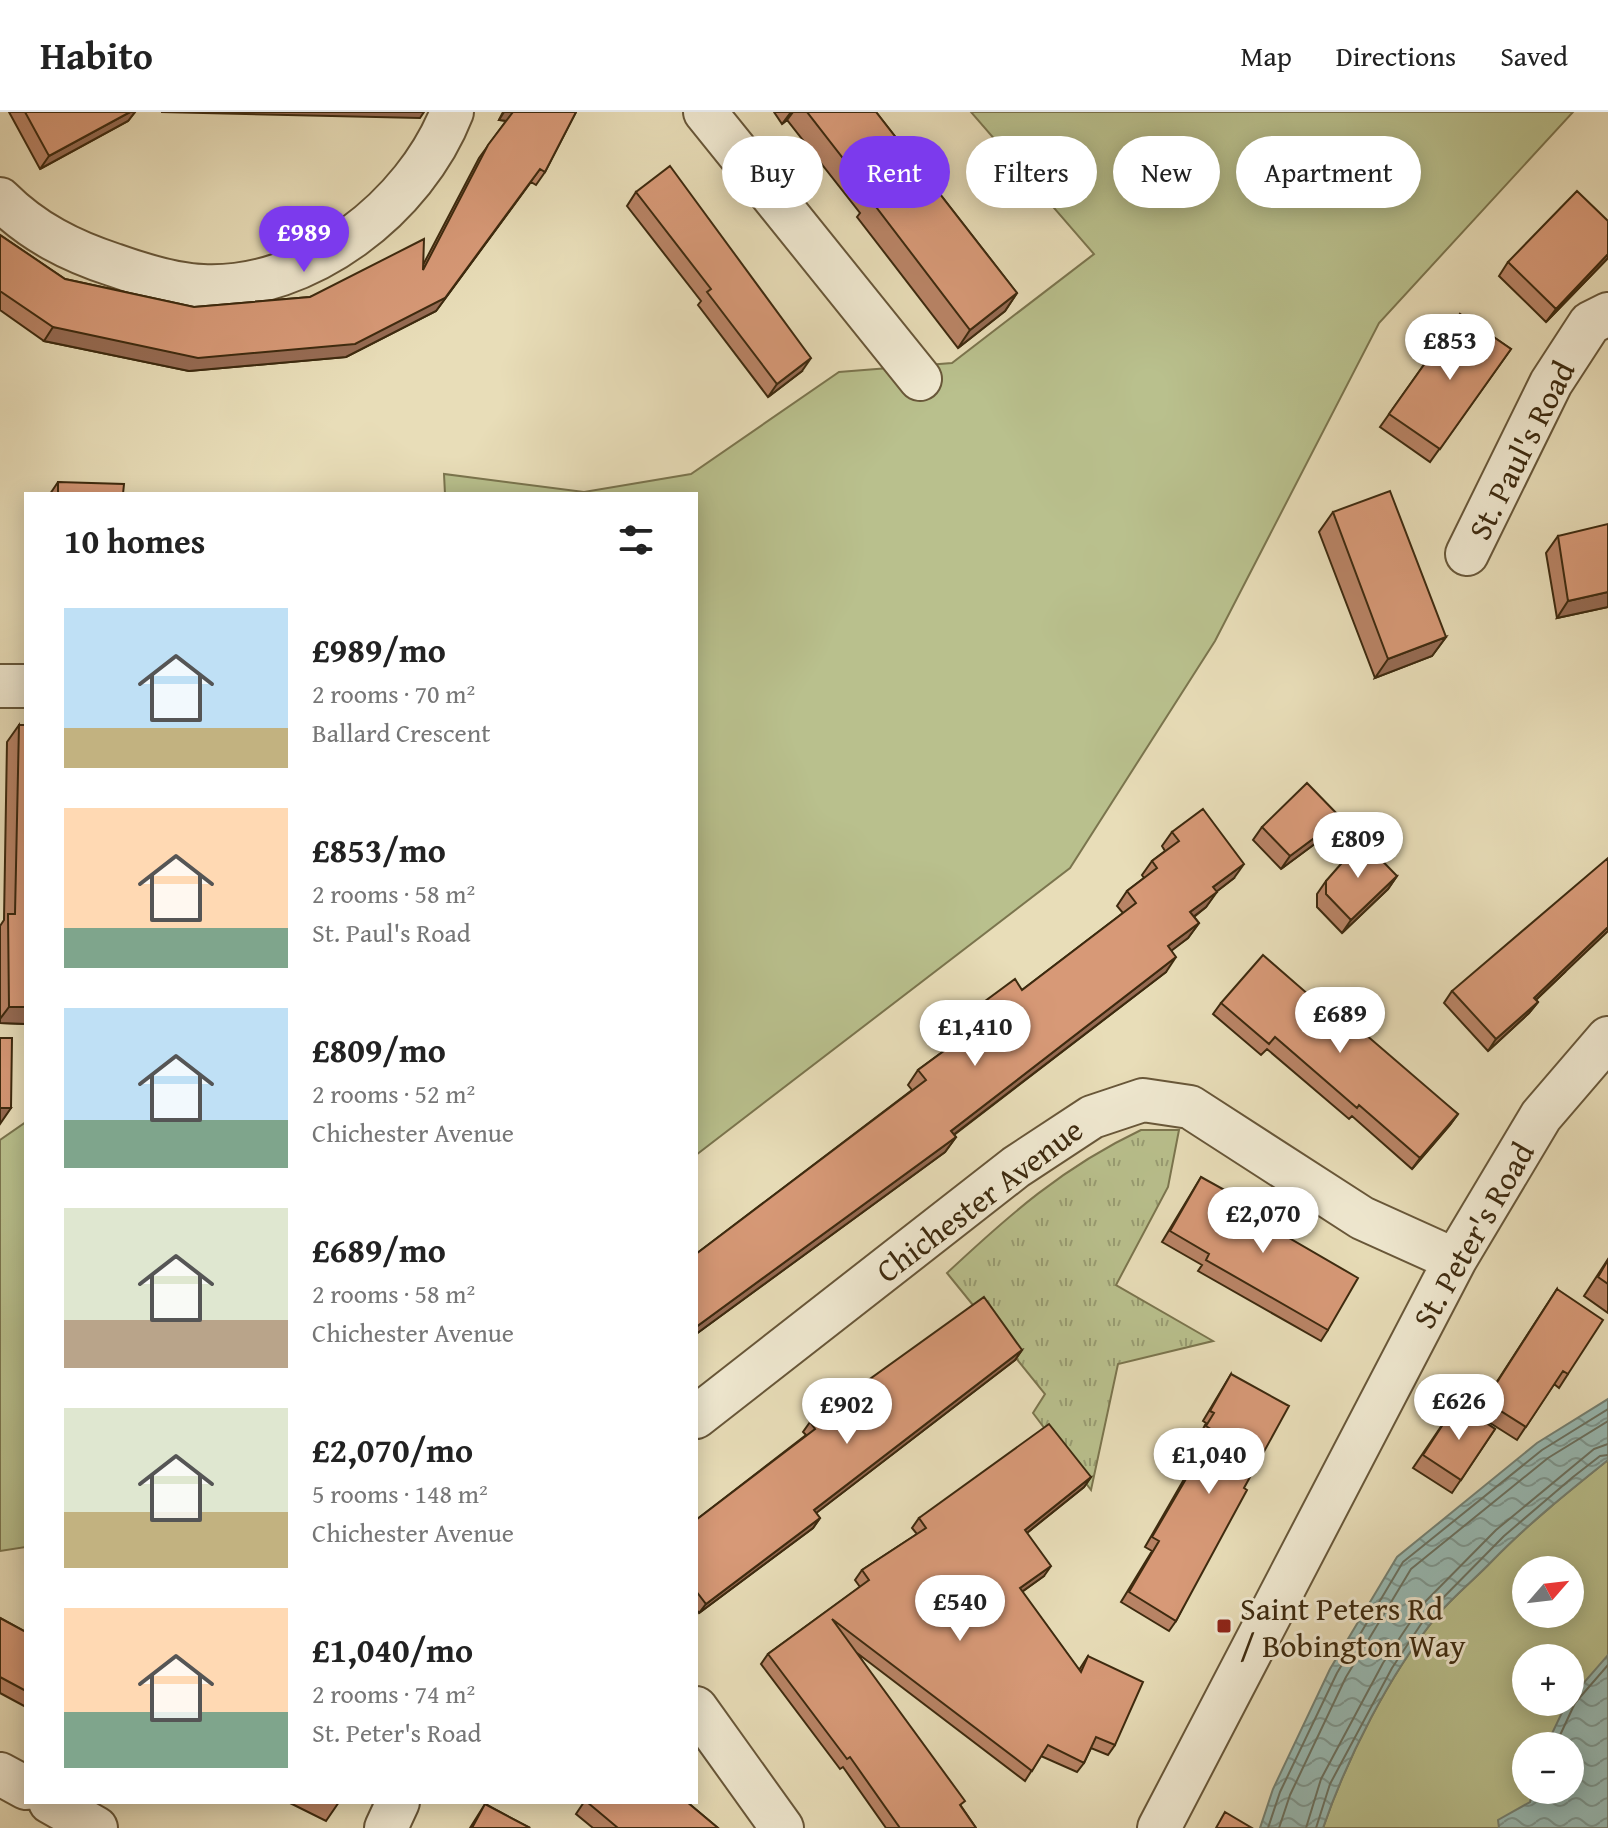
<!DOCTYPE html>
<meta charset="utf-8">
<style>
body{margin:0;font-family:"Gentium Book Plus",serif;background:#f6f6f6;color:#222;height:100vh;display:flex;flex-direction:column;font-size:30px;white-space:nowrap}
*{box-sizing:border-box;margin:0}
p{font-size:26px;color:#767676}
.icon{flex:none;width:44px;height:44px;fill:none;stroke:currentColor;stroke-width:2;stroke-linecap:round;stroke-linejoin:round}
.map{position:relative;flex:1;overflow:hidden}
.side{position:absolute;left:24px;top:380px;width:674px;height:1312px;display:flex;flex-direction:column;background:#fff;border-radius:0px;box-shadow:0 4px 20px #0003}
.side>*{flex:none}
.top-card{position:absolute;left:722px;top:24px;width:760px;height:72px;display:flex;gap:16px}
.needle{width:52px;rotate:62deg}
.tools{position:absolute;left:1512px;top:1444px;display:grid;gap:16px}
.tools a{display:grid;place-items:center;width:72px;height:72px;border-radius:50%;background:#fff;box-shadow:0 4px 20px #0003;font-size:40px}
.price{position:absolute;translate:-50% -68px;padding:0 18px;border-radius:28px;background:#fff;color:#222;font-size:26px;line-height:52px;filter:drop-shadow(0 2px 4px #0008)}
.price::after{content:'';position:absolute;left:50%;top:48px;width:24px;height:18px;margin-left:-12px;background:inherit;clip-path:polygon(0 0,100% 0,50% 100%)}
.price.active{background:#7c3aed;color:#fff}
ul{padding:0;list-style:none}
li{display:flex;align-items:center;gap:24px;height:200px;padding:0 40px}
li span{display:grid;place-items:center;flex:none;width:224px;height:160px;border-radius:0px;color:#555}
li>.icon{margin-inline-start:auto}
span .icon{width:96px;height:96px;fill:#fffc;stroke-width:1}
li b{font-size:34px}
h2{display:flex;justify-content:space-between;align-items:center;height:96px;padding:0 40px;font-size:34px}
.chip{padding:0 28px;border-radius:36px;background:#fff;box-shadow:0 4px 20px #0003;font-size:28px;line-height:72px}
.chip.active{background:#7c3aed;color:#fff}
header{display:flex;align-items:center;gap:48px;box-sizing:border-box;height:112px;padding:0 40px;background:#fff;border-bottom:2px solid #e0e0e0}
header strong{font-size:38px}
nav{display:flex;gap:44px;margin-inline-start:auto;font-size:28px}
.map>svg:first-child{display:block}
.grass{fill:url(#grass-tufts);stroke:#7b754e;stroke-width:2}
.park{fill:#b9c08d;stroke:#7b754e;stroke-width:2;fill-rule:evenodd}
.water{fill:url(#water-waves);stroke:#748173;stroke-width:2}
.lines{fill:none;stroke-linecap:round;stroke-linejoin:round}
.shore{stroke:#6a7262;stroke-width:2}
.minor-casing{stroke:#685739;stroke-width:46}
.minor{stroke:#f0e9d1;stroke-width:42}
.wall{fill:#b98466;stroke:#3d2a0f;stroke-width:2}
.shaded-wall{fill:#966b53;stroke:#3d2a0f;stroke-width:2}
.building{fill:#d79977;stroke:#3d2a0f;stroke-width:2}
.poi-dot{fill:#8f2418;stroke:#f0e9d1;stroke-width:3}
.labels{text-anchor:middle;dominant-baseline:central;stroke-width:6;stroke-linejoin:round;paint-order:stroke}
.street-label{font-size:32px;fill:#3d2a0f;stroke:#f0e9d1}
.poi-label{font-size:32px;fill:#3d2a0f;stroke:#f0e9d1;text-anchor:start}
</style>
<header>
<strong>Habito</strong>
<nav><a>Map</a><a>Directions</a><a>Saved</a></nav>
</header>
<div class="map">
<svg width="1608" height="1716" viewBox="0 0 1608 1716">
<defs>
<pattern id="grass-tufts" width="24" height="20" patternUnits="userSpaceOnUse" patternTransform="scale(2)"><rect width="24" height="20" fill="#b9c08d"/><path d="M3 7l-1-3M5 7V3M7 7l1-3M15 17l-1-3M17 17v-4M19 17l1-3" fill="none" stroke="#989c72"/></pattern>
<pattern id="water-waves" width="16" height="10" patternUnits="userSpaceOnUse" patternTransform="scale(2)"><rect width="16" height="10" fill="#98bbb5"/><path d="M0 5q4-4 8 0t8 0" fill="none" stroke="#7d9892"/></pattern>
</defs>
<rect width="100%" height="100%" fill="#e8ddb8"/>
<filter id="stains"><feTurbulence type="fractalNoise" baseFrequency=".0025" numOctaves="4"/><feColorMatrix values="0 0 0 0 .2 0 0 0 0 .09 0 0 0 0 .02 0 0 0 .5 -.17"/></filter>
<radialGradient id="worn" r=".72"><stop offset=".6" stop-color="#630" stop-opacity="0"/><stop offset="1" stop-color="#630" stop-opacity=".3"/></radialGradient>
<path class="grass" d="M1141,1018H1179L1168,1075L1116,1173L1213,1229L1118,1252L1091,1378L1033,1301L1045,1282L947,1161C1009,1103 1063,1055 1141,1018Z"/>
<path class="park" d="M971,0H1573L1379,211L1215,529L1070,756L696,1043V382H445L444,362L584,380L691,362L839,260L952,251L1094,142Z
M26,1010V1435L0,1439V1028Z
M1608,1348V1716H1323C1347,1646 1389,1563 1436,1505C1452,1485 1474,1468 1492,1449C1528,1412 1568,1380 1608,1348ZM1526,1458H1570V1502H1526ZM1526,1546H1570V1590H1526ZM1526,1634H1570V1678H1526Z"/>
<path class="water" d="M1608,1287V1348C1568,1380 1528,1412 1492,1449C1474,1468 1452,1485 1436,1505C1389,1563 1347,1646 1323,1716H1260L1273,1677L1330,1557L1397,1445L1537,1331Z
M1608,1543V1716H1499L1498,1708L1530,1690L1533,1678H1570V1634H1546L1567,1590Z"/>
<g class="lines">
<path class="shore" d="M1555,1634L1575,1591L1608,1553
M1268,1716L1280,1680L1337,1561L1403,1450L1542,1338L1608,1297
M1279,1716L1290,1683L1346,1565L1411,1457L1548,1346L1608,1309
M1306,1716L1321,1667L1383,1551L1421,1494L1496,1418L1594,1337L1608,1332
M1316,1716L1330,1672L1392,1556L1429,1500L1504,1424L1573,1365L1600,1344L1608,1343"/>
<g class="minor-casing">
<path id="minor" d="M705,0L920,267
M0,87C33,120 71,139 114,153C142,163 174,173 203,174C308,179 415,95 452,0
M1467,442L1551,271L1590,211L1608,202
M0,574H26
M696,1305L1016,1055L1092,1005L1143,988L1190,995L1362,1106L1455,1148
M696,1596L782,1716
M0,1662L26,1676
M50,1690L96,1716
M386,1716L398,1690
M1159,1716L1455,1148L1541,1004L1608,926"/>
</g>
<use href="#minor" class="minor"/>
</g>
<path class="wall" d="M9,0H135L128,9L40,57Z
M503,0H576L545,60L536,73L531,70L436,199L346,245L189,259L44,229L0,198V123L65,167L194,195L310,185L423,153L479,46L506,9L499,8Z
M774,0H876L1017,181L1005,199L958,236L857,105L860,101L787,8L782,12Z
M636,80L802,259L768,285L698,193L701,189L627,94Z
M1608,146L1546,210L1499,164L1508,150Z
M1460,202L1511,237L1430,350L1380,315Z
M58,370L123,382H50Z
M1333,400L1446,525L1432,544L1375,566L1319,420Z
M1558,424L1608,495L1557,506L1546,441Z
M19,613L26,912L0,911V814L4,808L7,630Z
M1341,706L1332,719L1281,757L1253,728L1262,715Z
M1172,720L1234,766L1216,780L1206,795L1194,805L1199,811L1188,826L1171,838L1166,860L954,1023L956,1025L945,1040L696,1222V1142L912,978L908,973L918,958L968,921L963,913L973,898L1022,878L1123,801L1117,794L1127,779L1144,766L1142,763L1152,749L1165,739L1162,734Z
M1397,764L1388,777L1342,821L1317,795V782L1326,769Z
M1564,861L1536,888L1538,890L1529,901L1488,939L1444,891L1452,879Z
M1310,884L1458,1002L1450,1013L1412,1057L1352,1004L1349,1007L1267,937L1261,943L1213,902L1221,891Z
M1201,1065L1236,1095L1328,1218L1321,1229L1198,1159L1202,1153L1162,1130Z
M1608,1147V1201L1584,1184Z
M1557,1177L1568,1262L1559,1276L1554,1272L1517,1328L1476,1302Z
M1022,1238L1015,1248L816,1401L820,1406L813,1416L699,1501L696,1497V1408L806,1323L803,1320L810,1310Z
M1231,1262L1244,1376L1176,1509L1169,1519L1121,1490L1152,1439L1145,1435L1206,1329L1199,1325L1206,1311L1203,1309Z
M1457,1291L1495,1317L1452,1381L1413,1356Z
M1091,1365L1084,1375L1027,1421L1044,1464L1022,1480L1079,1558L1088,1544L1115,1633L1108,1643L1091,1636L1084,1651L1077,1660L1041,1644L1025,1669L857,1541L976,1716H886L843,1655L840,1657L761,1552L768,1542L860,1475L855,1468L862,1458L917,1422L912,1416L919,1406Z
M0,1506L26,1520V1595L0,1581Z
M288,1690H339L326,1709Z
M584,1690H687L718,1716H593L576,1702Z
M485,1692L530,1716H470Z"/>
<path class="shaded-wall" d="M130,0H135L128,9L40,57L49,44Z
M161,0H424L420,6Z
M504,0H513L507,9L499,8Z
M791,0H793L787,8L782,12Z
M540,57L436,199L346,245L189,259L44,229L53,215L355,232Z
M1608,142V146L1546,210L1556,197Z
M1017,181L1005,199L958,236L970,218Z
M811,246L802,259L768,285L777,272Z
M1608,480V495L1557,506L1568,489Z
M1446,525L1432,544L1375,566L1388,547Z
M1341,706L1332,719L1281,757L1290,744Z
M1244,752L1234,766L1203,790L1213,775Z
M1397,764L1388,777L1342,821L1351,808Z
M1217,780L1206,795L1180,815L1190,800Z
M1199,811L1188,826L1158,849L1168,834Z
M1608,815V819L1526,897L1534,886Z
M1176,845L1166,860L940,1033L951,1019Z
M1538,890L1529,901L1488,939L1496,927Z
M9,895H26V912L0,911V907Z
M0,996H11L0,1012Z
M1458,1002L1450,1013L1412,1057L1420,1046Z
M956,1025L945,1040L696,1222V1215Z
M1022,1238L1015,1248L807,1408L814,1398Z
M1091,1365L1084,1375L1018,1428L1025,1418Z
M820,1406L813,1416L699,1501L706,1492Z
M1051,1454L1044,1464L1013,1486L1020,1476Z"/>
<path class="building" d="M25,0H130L49,44Z
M513,0H576L545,60L540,57L445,186L355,232L198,246L53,215L0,179V123L65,167L194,195L310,185L424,127L423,158L488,33Z
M807,0H876L1017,181L970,218L870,87L873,85Z
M670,54L811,246L777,272L707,180L711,177L636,80Z
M1577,79L1608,109V142L1556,197L1508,150Z
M1460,202L1511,237L1440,337L1389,302Z
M58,370L124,372L123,382H58Z
M1390,379L1446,525L1388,547L1333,400Z
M1608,412V480L1568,489L1558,424Z
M19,613H26V895H9L8,802H15Z
M1307,671L1341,706L1290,744L1262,715Z
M1203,697L1244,752L1213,775L1217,780L1190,800L1199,811L1168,834L1176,845L951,1019L956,1025L696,1215V1142L926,968L918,958L982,911L973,898L1015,867L1022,878L1136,791L1127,779L1157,756L1152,749L1179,729L1172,720Z
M1362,728L1397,764L1351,808L1326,782V769Z
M1608,746V815L1534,886L1538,890L1496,927L1452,879Z
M1263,843L1310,884L1315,879L1458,1002L1420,1046L1359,993L1357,996L1275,925L1269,932L1221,891Z
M0,926H12L11,996H0Z
M1201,1065L1241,1087L1236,1095L1358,1166L1328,1218L1206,1148L1209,1142L1170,1119Z
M1608,1148V1172L1598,1165Z
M1557,1177L1603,1208L1568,1262L1563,1259L1526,1315L1485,1289Z
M984,1185L1022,1238L814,1398L820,1406L706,1492L696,1479V1408L815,1317L810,1310Z
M1231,1262L1289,1294L1244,1376L1247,1378L1176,1509L1129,1480L1159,1429L1152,1425L1214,1319L1206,1314L1214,1301L1210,1299Z
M1457,1291L1495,1317L1461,1368L1423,1343Z
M1049,1312L1091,1365L1025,1418L1051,1454L1020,1476L1081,1560L1088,1544L1143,1570L1115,1633L1096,1625L1084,1651L1048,1633L1032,1659L832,1507L965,1689L960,1693L976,1716H900L850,1645L847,1647L768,1542L869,1468L862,1458L926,1416L919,1406Z
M0,1506L26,1520V1579L0,1565Z
M587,1690H687L718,1716H618Z
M485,1692L530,1716H472Z
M1225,1700L1252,1716H1216Z"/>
<rect class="poi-dot" x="1216" y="1506" width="16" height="16" rx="4"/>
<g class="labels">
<g class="street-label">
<text transform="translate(1521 338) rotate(-63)">St. Paul's Road</text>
<text transform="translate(979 1088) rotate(-37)">Chichester Avenue</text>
<text transform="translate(1473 1123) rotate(-60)">St. Peter's Road</text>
</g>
<g class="poi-label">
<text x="1240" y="1496">Saint Peters Rd<tspan x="1240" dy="37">/ Bobington Way</tspan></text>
</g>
</g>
<rect width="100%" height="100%" filter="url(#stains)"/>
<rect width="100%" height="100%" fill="url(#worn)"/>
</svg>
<div class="tools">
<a><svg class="needle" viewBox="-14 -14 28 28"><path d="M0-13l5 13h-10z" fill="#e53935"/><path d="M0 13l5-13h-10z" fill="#767676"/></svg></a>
<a>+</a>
<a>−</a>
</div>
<b class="price active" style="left:304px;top:162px">£989</b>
<b class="price" style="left:1450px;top:270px">£853</b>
<b class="price" style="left:1358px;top:768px">£809</b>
<b class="price" style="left:1340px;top:943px">£689</b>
<b class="price" style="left:975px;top:956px">£1,410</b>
<b class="price" style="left:1263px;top:1143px">£2,070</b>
<b class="price" style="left:1459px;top:1330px">£626</b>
<b class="price" style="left:847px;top:1334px">£902</b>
<b class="price" style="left:1209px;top:1384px">£1,040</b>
<b class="price" style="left:960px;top:1531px">£540</b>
<div class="top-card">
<a class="chip">Buy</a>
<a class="chip active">Rent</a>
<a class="chip">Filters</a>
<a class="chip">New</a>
<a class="chip">Apartment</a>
</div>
<section class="side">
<h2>10 homes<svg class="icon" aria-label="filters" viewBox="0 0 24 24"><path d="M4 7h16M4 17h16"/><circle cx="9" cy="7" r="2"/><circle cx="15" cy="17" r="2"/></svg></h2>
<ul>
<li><span style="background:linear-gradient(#bfe0f5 75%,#c2b280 0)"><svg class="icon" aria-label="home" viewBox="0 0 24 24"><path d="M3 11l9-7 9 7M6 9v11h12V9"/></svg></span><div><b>£989/mo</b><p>2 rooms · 70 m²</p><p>Ballard Crescent</p></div></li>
<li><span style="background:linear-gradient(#ffd9b3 75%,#7fa58c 0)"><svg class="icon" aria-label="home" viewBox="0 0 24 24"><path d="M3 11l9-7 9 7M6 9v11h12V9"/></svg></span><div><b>£853/mo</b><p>2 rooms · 58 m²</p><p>St. Paul's Road</p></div></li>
<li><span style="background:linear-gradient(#bfe0f5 70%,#7fa58c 0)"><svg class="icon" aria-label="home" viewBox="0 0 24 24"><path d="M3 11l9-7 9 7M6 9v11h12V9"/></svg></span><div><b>£809/mo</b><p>2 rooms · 52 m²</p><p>Chichester Avenue</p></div></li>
<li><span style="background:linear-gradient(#dfe7d0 70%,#b9a48a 0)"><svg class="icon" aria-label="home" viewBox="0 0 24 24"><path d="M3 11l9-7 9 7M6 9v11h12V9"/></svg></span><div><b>£689/mo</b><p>2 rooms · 58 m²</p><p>Chichester Avenue</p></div></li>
<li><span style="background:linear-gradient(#dfe7d0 65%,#c2b280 0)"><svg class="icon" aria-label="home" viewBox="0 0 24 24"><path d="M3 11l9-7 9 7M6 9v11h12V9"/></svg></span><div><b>£2,070/mo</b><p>5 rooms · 148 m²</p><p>Chichester Avenue</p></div></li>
<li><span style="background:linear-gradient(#ffd9b3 65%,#7fa58c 0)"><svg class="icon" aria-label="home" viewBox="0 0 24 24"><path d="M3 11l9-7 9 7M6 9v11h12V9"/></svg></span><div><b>£1,040/mo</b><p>2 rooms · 74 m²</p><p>St. Peter's Road</p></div></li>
</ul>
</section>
</div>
